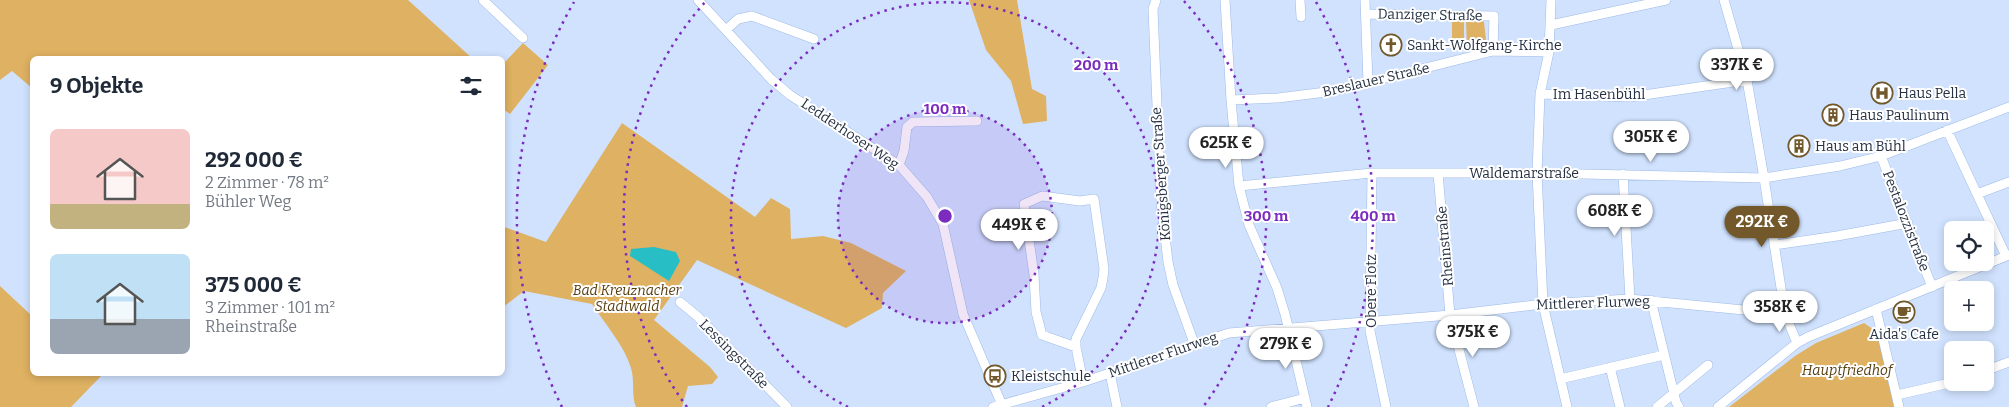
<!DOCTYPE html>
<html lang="de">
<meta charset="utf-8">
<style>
body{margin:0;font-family:Bitter,serif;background:#f2f2f3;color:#1f2937;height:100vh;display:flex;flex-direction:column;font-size:19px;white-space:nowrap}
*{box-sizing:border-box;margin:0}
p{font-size:16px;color:#747a83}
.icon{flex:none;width:28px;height:28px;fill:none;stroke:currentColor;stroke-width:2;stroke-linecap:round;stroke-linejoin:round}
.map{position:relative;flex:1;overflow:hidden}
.drawer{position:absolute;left:30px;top:56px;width:475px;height:320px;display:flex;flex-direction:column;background:#fff;border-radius:8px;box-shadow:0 2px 8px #0003}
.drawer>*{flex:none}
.controls{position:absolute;left:1944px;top:221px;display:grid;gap:10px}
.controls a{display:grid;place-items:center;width:50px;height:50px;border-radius:8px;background:#fff;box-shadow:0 2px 8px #0003;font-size:25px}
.price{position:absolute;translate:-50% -42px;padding:0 11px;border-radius:18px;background:#fff;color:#222;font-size:16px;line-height:32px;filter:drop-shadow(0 1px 2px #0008)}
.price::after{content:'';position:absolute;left:50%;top:30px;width:15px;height:11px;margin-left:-8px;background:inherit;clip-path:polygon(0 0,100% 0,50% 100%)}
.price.selected{background:#72582a;color:#fff}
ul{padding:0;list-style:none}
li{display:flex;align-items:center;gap:15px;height:125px;padding:0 20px}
li span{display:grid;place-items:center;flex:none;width:140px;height:100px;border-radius:8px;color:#555}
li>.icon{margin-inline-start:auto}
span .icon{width:60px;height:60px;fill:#fffc;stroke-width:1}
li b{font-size:21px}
h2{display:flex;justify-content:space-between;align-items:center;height:60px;padding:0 20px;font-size:21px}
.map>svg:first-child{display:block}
.green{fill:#dfb162}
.water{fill:#27bec5}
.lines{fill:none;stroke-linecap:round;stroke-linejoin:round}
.minor-casing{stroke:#9ebae6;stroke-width:10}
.minor{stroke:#fff;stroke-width:9}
.ring{fill:none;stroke:#7b2cbf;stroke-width:2.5;stroke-dasharray:2.5 5}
.labels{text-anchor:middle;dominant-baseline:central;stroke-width:4;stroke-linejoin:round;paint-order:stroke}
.street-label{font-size:14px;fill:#253042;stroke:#fff}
.poi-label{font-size:14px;fill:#253042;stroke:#fff;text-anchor:start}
.park-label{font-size:14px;font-style:italic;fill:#563d0d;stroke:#fff}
.centre{fill:#7b2cbf;stroke:#fff;stroke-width:2.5}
.ring-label{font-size:15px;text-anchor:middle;font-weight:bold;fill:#7b2cbf;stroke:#fff;stroke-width:4;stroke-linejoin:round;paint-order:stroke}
</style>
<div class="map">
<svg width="2009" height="407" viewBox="0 0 2009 407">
<rect width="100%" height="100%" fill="#d0e2fe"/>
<path class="green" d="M0,0H408L473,59H32V88L12,71L0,80Z
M969,0H1017L1032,89L1046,96L1047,121L1023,124L1011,81L986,50Z
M1466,19H1480L1484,22L1486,41L1482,46L1467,50Z
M1452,21H1464V47H1452Z
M523,43L548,65L510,114L503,109V64Z
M622,123L755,217L771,198L790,209L791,239L823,236L851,243L906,271L883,293L882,308L846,328L697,260L654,320L710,367L718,377L712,384L688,386L682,407H636C631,395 635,381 631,368C624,345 605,324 592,304L524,291L503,307L502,226L546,242Z
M0,286L32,316V374H103L71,407H0Z
M1864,323L1877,332L1894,407H1729L1795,356L1816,343Z"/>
<path class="water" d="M654,247L676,252L680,261L669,281L630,256L631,249Z"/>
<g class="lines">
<g class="minor-casing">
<path id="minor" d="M483,0L523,38
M698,0L771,79L790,95L899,165L927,197L943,224L963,314L1002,405
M1156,0L1153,9L1161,202L1168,262L1173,285L1194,343
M1225,0L1231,100L1239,186L1249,225L1277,288L1285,314L1307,407
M1300,0L1301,17
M1365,0L1368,83
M1551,0L1549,52L1540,94L1537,173L1543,304L1567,407
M1724,0L1747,80L1764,178L1785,314L1797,343
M1366,14L1494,16L1493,51
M1551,25L1666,0
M726,30L738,19L752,16L814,39
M1540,94L1630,97L1747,80
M1231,100L1278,98L1334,91L1493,51L1549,52
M1947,130L2006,256
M1881,156L1932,287
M899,165L904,151L907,127L913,122L977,121
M1372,173L1370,331L1386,407
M1438,173L1450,315L1474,407
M1623,174L1630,299
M1239,186L1372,173H1537L1764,178L1840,166L1881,156L2009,107
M1977,194L2009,182
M1774,245L1837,236L1908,223
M1651,300L1676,402L1679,407
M680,302L697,316L787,407
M1876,309L1899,407
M1076,347L1042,335L1036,312L1034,275L1024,204L1042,196L1080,201L1094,199L1104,269L1103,278L1101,288L1076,339V347L1083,382
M1610,367L1620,407
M1985,371L2009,362
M1110,373L1117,407
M1560,379L1664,355
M1897,395L1954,382
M993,407L1083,382L1229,333L1450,315L1543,304L1630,299L1785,314
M1271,407L1305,398
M1657,407L1708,365
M1718,407L1797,343L1808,337L2009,255"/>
</g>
<use href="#minor" class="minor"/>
</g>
<circle cx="945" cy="216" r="107" fill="#7b2cbf" fill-opacity=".12"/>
<g class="ring">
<circle cx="945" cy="216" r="107"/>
<path d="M848 407A214 214 0 1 1 1042 407"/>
<path d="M687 407A321 321 0 0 1 706 1M1184 1A321 321 0 0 1 1203 407"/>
<path d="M562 407A428 428 0 0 1 574 2M1316 2A428 428 0 0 1 1328 407"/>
</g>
<defs>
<g id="church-ring" transform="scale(1.125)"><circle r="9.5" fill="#fff" stroke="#72582a" stroke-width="1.5"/><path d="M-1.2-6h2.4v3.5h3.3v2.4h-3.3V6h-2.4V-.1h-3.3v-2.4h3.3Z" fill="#72582a"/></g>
<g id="hospital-ring" transform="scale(1.125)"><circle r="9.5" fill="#fff" stroke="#72582a" stroke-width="1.5"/><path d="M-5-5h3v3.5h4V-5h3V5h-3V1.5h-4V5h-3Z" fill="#72582a"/></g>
<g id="building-ring" transform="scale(1.125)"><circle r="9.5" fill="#fff" stroke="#72582a" stroke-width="1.5"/><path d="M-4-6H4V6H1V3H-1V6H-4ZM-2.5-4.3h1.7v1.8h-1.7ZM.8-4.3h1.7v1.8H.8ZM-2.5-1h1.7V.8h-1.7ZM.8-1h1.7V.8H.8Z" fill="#72582a"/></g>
<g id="cafe-ring" transform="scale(1.125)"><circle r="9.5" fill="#fff" stroke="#72582a" stroke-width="1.5"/><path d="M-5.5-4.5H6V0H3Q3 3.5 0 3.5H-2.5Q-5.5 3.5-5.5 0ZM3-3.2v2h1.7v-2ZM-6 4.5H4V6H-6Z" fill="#72582a"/></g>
<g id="bus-ring" transform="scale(1.125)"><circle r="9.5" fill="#fff" stroke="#72582a" stroke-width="1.5"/><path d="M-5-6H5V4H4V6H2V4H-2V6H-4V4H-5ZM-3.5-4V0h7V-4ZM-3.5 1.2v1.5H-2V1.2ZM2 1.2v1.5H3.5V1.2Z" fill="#72582a"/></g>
</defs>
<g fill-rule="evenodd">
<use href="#church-ring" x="1391" y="45"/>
<use href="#hospital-ring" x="1882" y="93"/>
<use href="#building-ring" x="1833" y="115"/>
<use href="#building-ring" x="1799" y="146"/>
<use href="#cafe-ring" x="1904" y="312"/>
<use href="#bus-ring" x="995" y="376"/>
</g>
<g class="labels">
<g class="street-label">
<text transform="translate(1430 15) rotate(1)">Danziger Straße</text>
<text transform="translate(1376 80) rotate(-13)">Breslauer Straße</text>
<text x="1599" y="94">Im Hasenbühl</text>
<text transform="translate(850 134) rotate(34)">Ledderhoser Weg</text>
<text x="1524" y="173">Waldemarstraße</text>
<text transform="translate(1161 174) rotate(-94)">Königsberger Straße</text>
<text transform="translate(1906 221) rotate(69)">Pestalozzistraße</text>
<text transform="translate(1445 246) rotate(-95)">Rheinstraße</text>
<text transform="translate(1371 291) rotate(-90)">Obere Flotz</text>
<text transform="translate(1593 303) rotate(-2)">Mittlerer Flurweg</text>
<text transform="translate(734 354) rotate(45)">Lessingstraße</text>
<text transform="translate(1163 355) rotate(-19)">Mittlerer Flurweg</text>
</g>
<g class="poi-label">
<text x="1407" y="45">Sankt-Wolfgang-Kirche</text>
<text x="1898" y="93">Haus Pella</text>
<text x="1849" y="115">Haus Paulinum</text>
<text x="1815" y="146">Haus am Bühl</text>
<text x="1904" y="334" text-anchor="middle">Aida's Cafe</text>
<text x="1011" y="376">Kleistschule</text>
</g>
<g class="park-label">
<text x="627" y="290">Bad Kreuznacher<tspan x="627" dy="16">Stadtwald</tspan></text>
<text x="1847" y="370">Hauptfriedhof</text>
</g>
</g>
<circle cx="945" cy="216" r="8" class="centre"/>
<g class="ring-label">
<text x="1096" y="70">200 m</text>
<text x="945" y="114">100 m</text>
<text x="1266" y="221">300 m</text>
<text x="1373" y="221">400 m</text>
</g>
</svg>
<div class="controls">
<a><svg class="icon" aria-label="locate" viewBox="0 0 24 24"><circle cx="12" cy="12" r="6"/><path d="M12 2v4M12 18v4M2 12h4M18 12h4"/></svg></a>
<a>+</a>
<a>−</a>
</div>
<b class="price" style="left:1737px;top:91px">337K €</b>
<b class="price" style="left:1651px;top:163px">305K €</b>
<b class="price" style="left:1226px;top:169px">625K €</b>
<b class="price" style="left:1615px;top:237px">608K €</b>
<b class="price selected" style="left:1762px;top:248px">292K €</b>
<b class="price" style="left:1019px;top:251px">449K €</b>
<b class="price" style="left:1780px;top:333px">358K €</b>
<b class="price" style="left:1473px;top:358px">375K €</b>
<b class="price" style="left:1286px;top:370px">279K €</b>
<section class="drawer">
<h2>9 Objekte<svg class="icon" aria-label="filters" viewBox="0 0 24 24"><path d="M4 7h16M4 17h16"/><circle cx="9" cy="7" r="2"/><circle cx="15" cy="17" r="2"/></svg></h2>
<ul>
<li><span style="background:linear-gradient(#f6c9c9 75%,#c2b280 0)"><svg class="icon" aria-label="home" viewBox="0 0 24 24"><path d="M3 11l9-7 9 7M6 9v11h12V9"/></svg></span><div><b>292 000 €</b><p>2 Zimmer · 78 m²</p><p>Bühler Weg</p></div></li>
<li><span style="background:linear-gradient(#bfe0f5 65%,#9aa5b1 0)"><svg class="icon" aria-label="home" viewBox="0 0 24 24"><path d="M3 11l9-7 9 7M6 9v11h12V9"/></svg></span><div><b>375 000 €</b><p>3 Zimmer · 101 m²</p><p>Rheinstraße</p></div></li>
</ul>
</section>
</div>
